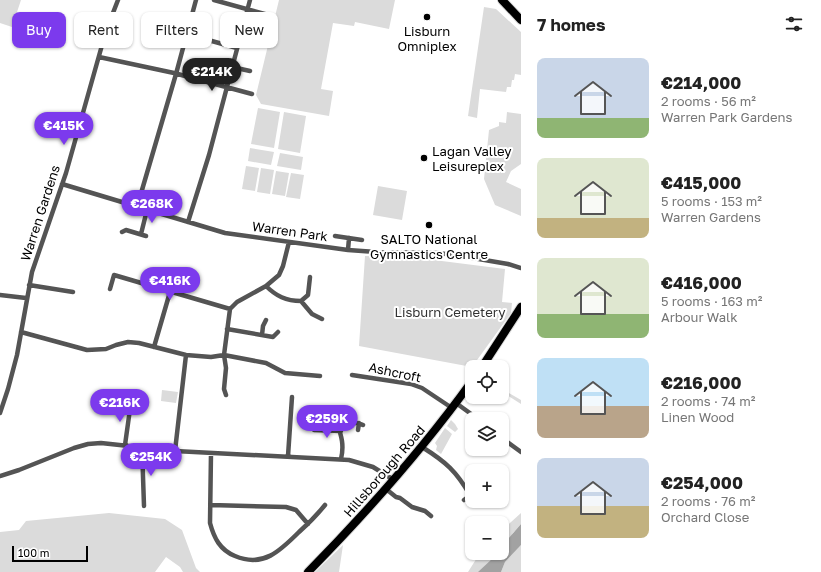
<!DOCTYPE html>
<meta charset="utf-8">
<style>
body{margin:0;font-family:"Golos Text",sans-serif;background:#f6f6f6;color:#222;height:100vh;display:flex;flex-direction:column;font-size:15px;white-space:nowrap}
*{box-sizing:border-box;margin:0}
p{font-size:13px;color:#767676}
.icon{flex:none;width:22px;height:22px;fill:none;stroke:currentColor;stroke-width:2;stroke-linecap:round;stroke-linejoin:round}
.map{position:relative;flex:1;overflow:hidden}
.panel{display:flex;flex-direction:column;background:#fff;width:300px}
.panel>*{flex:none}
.guide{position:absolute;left:12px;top:12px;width:380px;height:36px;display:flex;gap:8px}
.tools{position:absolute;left:465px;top:360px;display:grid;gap:8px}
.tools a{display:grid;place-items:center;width:44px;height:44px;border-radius:8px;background:#fff;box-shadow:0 1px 3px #0004;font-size:20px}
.scale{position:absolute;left:12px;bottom:10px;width:76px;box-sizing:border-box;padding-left:4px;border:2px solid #000;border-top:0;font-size:11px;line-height:14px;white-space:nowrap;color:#000;-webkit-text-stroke:3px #fff;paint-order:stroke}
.price{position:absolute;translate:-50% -34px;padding:0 9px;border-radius:14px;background:#7c3aed;color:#fff;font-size:13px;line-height:26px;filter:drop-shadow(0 1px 2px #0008)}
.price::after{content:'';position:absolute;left:50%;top:24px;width:12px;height:9px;margin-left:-6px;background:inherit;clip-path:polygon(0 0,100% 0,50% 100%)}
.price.current{background:#222;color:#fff}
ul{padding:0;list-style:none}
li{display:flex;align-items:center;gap:12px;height:100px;padding:0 16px}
li span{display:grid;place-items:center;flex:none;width:112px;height:80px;border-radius:8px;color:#555}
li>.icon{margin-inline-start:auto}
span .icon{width:48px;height:48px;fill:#fffc;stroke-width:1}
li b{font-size:17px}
h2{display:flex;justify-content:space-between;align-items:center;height:48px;padding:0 16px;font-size:17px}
.pill{padding:0 14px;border-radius:8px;background:#fff;box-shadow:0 1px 3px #0004;font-size:14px;line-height:36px}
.pill.current{background:#7c3aed;color:#fff}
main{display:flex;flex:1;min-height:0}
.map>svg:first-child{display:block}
.green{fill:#dbdbdb}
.water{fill:#a2a2a2}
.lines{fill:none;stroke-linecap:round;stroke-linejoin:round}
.highway-casing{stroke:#dbdbdb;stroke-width:10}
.street{stroke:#545454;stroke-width:4.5}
.highway{stroke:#000;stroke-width:8}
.poi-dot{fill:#000;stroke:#fff;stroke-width:1.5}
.labels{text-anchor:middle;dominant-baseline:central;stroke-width:4;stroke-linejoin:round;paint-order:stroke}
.poi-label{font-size:13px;fill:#000;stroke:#fff}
.street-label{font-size:13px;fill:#000;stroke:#fff}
.park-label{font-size:13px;fill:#323232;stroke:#fff}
</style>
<main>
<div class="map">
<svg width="521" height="572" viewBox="0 0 521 572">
<rect width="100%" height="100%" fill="#fff"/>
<path class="green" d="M0,0H21L12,27L0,23Z
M279,0H395L389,29L355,22L354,26L333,23L321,89L333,91L329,116L261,104L256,95Z
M484,7L496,9L521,32V75L515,74L514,80H512L511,87H507L506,92L480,89L477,118L468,116Z
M258,108L280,112L274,148L251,144Z
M284,112L306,116L300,153L278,149Z
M507,112L521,114V164L511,171L506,182L521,189V216L495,205L484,179L489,130L499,126V122L506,123Z
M250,148L274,152L271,165L248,161Z
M280,153L303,157L301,170L277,166Z
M246,166L259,168L255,191L242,189Z
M261,168L274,170L270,194L257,192Z
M276,171L289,173L285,196L272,194Z
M291,173L304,175L300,199L286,197Z
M378,186L407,191L402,220L373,215Z
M365,256L418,258L505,269L502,302L512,303L511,313L472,367L359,346Z
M502,389L521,400V404L502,392Z
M162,390L178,392L176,403L161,401Z
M451,420L455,424L458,429L455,432L447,426Z
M445,428L452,434L441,454L436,450L437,446L435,443Z
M109,513L165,519L182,530L196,568L200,572H183L180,567L166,557L155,572H0V532L19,530L26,521Z
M521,513V524L513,533L502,550V530Z
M343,545L339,572H315Z
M521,545V572H501L505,562Z
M480,553H499L480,572H468Z"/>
<path class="water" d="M521,524V545L505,562L501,572H478L492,559L496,553H502V546Z"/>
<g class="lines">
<g class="highway-casing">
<path id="highway" d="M502,0L521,20
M482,367L521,307
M308,572C367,512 423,449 472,381"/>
</g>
<path class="street" d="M214,0L272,16
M172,30L237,48
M99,57L174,73L252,94
M232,67L250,71
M62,184L225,233L348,250L376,252L438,253L461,256L508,264L521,268
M137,207L176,74L196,0
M188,222L209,155L250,0
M122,232L126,230L146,236
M141,234L147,210
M335,236L362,240
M348,250L349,238
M29,285L73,292
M266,286C276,296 286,301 301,301L308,295L310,277
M110,289L114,275L230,309
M0,295L26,298
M301,301L312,314L322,319
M227,329L273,337L278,332
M21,332L87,350L106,349L116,345L128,342L139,343L186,355L211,357L224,355L266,363L285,373L320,376
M262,335L263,326L266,320
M154,347L170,292
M352,375L411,384L422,388L452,408
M226,395L224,389L226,368L224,355L230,309L237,302L266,286L279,275L283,266L289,242
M456,403L478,419
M0,413L8,389L17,355L32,272L66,173L106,31L118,0
M335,417C340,433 345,442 341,459
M338,426C346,423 355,421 363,425
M314,430L341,431
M358,430L359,423
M502,438L521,452
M125,445L131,402
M142,447L144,506
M422,447C446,462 456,471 470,495
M175,451L186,355
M211,453L210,523C214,538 220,550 235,556C263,568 280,551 299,532C308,524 317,515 325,505
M288,456L292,397
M0,476L19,470L74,448L88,444L101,443L175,451L349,460L373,467L394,480
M386,489L396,497L400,498L412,507L425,511L431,516
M464,500L472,494
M211,505L286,507L296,510L308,524"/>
<use href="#highway" class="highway"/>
</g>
<g class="poi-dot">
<circle cx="427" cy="17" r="4"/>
<circle cx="424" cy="158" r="4"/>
<circle cx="429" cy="225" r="4"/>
</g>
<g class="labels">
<g class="poi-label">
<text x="427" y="31">Lisburn<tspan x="427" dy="15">Omniplex</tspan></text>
<text x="432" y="151" text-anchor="start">Lagan Valley<tspan x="432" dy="15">Leisureplex</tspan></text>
<text x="429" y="239">SALTO National<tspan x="429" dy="15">Gymnastics Centre</tspan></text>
</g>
<g class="street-label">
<text transform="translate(40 213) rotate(-72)">Warren Gardens</text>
<text transform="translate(290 231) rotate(8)">Warren Park</text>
<text transform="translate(395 372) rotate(12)">Ashcroft</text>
<text transform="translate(384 471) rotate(-49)">Hillsborough Road</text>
</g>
<g class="park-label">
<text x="450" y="312">Lisburn Cemetery</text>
</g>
</g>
</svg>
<div class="tools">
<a><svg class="icon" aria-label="locate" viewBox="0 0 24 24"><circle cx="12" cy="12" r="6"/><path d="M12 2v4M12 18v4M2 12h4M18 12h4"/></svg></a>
<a><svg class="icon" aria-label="layers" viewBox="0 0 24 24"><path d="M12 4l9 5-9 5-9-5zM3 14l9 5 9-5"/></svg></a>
<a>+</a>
<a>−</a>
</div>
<div class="scale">100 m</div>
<b class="price current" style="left:212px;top:92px">€214K</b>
<b class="price" style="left:64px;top:146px">€415K</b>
<b class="price" style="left:152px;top:224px">€268K</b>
<b class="price" style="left:170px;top:301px">€416K</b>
<b class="price" style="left:120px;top:423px">€216K</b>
<b class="price" style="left:327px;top:439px">€259K</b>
<b class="price" style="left:151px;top:477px">€254K</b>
<div class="guide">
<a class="pill current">Buy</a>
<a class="pill">Rent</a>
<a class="pill">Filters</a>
<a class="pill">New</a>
</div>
</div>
<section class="panel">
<h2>7 homes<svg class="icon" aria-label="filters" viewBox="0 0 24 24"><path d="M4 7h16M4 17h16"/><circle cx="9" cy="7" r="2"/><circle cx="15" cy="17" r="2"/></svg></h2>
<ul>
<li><span style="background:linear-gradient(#c9d6e8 75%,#8fb573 0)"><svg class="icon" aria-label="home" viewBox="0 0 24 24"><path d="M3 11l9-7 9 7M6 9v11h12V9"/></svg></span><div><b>€214,000</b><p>2 rooms · 56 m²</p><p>Warren Park Gardens</p></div></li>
<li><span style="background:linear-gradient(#dfe7d0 75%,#c2b280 0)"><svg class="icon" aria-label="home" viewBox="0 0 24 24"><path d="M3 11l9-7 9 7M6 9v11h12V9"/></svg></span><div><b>€415,000</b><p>5 rooms · 153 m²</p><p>Warren Gardens</p></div></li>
<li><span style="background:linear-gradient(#dfe7d0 70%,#8fb573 0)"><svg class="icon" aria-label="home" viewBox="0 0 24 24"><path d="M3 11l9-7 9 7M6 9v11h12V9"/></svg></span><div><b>€416,000</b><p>5 rooms · 163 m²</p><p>Arbour Walk</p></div></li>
<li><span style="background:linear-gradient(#bfe0f5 60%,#b9a48a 0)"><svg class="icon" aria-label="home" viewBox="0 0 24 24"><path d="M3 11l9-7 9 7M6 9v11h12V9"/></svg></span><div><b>€216,000</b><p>2 rooms · 74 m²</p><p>Linen Wood</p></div></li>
<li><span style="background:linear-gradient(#c9d6e8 60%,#c2b280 0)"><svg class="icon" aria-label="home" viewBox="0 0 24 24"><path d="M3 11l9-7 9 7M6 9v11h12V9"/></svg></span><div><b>€254,000</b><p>2 rooms · 76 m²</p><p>Orchard Close</p></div></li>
</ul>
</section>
</main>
